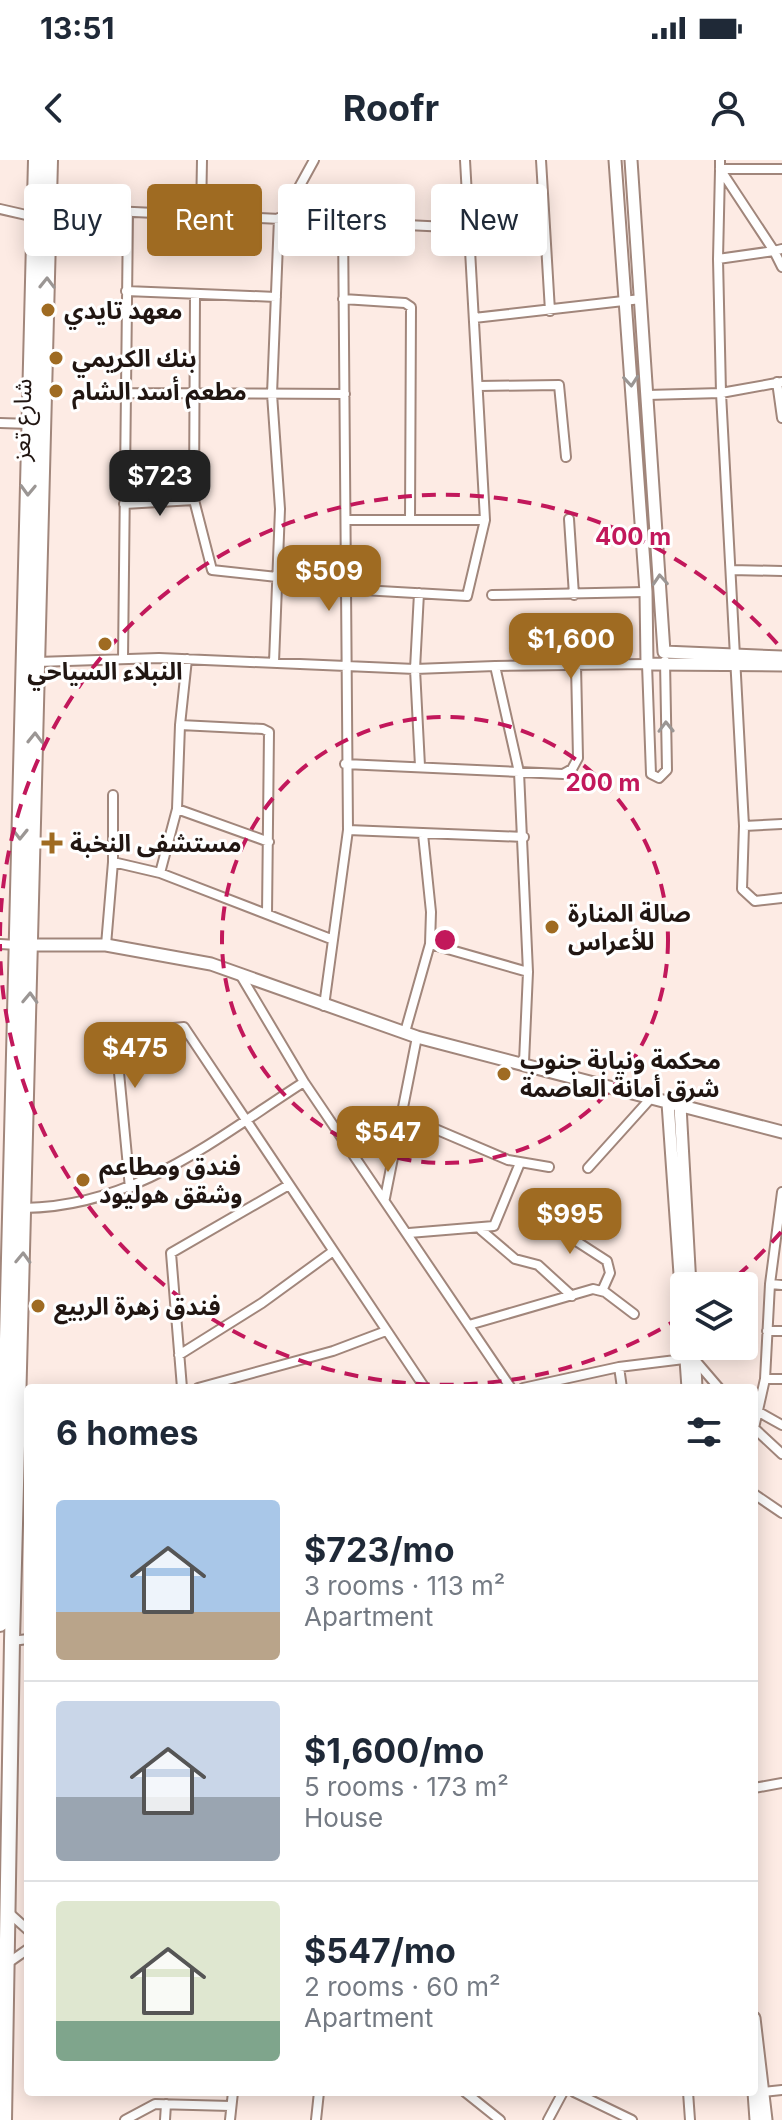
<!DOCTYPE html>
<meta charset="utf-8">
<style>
body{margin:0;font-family:Inter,"Noto Sans Arabic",sans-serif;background:#f6f6f7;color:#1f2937;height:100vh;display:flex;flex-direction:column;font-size:30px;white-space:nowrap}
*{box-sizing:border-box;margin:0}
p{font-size:26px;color:#747a83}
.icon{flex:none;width:44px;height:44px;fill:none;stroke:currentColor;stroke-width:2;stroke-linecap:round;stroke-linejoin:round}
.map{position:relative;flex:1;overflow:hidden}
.side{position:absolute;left:24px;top:1224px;width:734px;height:712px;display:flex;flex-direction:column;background:#fff;border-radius:8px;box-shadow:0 4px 20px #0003}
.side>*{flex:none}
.top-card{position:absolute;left:24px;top:24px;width:734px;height:72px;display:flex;gap:16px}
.fabs{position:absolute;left:670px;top:1112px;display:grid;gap:16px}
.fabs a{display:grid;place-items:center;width:88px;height:88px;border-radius:8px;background:#fff;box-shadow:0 4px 20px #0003;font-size:40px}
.price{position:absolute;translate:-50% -68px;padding:0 18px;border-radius:16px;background:#9f6b22;color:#fff;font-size:26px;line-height:52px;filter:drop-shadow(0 2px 4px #0008)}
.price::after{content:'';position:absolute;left:50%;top:48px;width:24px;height:18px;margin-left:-12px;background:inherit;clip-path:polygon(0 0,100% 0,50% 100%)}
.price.selected{background:#222;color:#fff}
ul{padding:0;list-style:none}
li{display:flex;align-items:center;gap:24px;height:200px;padding:0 32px}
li+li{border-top:2px solid #e0e1e3}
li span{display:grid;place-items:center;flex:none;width:224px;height:160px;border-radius:8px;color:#555}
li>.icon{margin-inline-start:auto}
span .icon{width:96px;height:96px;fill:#fffc;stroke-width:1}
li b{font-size:34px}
h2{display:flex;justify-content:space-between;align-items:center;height:96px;padding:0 32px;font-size:34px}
.chip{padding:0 28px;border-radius:8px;background:#fff;box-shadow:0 4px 20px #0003;font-size:28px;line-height:72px}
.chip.selected{background:#9f6b22;color:#fff}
.status{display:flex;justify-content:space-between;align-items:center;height:56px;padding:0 40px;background:#fff;direction:ltr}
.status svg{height:22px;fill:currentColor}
header{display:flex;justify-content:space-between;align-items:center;height:104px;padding:0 32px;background:#fff;font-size:36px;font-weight:700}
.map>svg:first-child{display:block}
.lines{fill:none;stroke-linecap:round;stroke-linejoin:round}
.street-casing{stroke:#a1867b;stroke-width:12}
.secondary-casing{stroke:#a1867b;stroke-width:15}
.highway-casing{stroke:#a1867b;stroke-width:18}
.street{stroke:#fff;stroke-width:8}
.secondary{stroke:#fff;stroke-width:11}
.highway{stroke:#fff;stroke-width:14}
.oneway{stroke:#9b9694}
.ring{fill:none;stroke:#c2185b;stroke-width:4;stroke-dasharray:14 10}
.poi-dot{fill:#9f6b22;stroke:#fff;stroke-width:3}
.labels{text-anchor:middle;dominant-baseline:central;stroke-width:6;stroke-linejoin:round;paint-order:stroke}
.poi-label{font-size:24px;font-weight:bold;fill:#211612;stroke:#fff;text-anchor:start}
.street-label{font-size:24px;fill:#211612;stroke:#fff}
.centre{fill:#c2185b;stroke:#fff;stroke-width:4}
.ring-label{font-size:24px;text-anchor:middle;font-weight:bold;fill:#c2185b;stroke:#fff;stroke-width:6;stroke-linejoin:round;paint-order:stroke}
</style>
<div class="status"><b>13:51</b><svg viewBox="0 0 49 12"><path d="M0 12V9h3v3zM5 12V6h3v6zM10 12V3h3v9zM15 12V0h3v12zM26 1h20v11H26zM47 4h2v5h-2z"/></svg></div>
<header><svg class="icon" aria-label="back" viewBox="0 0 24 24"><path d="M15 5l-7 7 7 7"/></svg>Roofr<svg class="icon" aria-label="person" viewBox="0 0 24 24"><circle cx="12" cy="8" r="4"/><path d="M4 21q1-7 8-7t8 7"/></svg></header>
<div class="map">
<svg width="782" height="1960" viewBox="0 0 782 1960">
<rect width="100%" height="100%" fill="#fdebe4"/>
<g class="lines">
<g class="street-casing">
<path id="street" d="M541,0L550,151
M720,0V9H782
M720,9L774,91L782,89
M297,31L314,0
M49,48L469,68
M0,49L35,57
M201,55L202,0
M718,99L720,10
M782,107L774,91L718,99L721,233L744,666L742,729L755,741L782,738
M126,131L276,137
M195,134L194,340L212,410L277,417
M343,139L405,143L411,147L410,360
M474,158L641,139
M777,222L782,258
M479,226L559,225L566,297
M124,233L345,234
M647,235L721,233L782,222
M0,263L31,264
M124,344L194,340
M569,359L574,435
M346,360H485L465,0
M731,410L782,411
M345,429L467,436L485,360
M419,433L415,509L420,606
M492,435L646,432
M123,499L128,52
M37,502L159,498L415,509L495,506L519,612L528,812L524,902
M274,502L280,349L272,234L279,58
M495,506L647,504L651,614L659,618L667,610L665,501
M180,565L263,569L269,572L267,754
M345,604L563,614L572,609L578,598L576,505
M177,649L269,682
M744,666L782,664
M348,670L524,677
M113,702V635
M160,713L177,649L180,565L187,499
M0,784L17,785
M430,784L528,812
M106,785L113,702L160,713L331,779
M241,816L304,922L511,1228
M324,846L348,670L343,61
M405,872L430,784L431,752L423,674
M400,954L508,1000L549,1007
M588,1008L651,938
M130,1028L116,881L121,873L184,867L425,1228
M782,1032L770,1124L765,1219L754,1268L782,1294
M385,1038L417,877
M24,1048C135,1047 215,979 304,922
M542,1059L607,1101L610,1113L602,1131
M481,1070L515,1099L538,1105L572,1136
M409,1073L494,1066L520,1003
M770,1124L782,1125
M469,1165L593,1129L605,1132L634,1154
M767,1171H782
M179,1195L262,1143L332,1092
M619,1207L622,1228
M765,1219H782
M182,1228L171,1093L287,1026
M198,1228L333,1191L386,1171
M523,1228L619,1207L684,1199L695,1200L719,1228
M755,1250L782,1265
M754,1334L782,1353
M12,1481L28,1479
M754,1628L782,1623
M8,1752L28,1770
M8,1803L28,1789
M465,1932L500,1960
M574,1932L632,1960
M688,1932L690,1960
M763,1932L782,1930
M125,1960L155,1944L231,1946
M165,1960L166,1944
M230,1960L233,1932
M316,1960L319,1932
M548,1960L563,1932"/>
</g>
<g class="secondary-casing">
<path id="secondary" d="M615,0L646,432L647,504L782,505
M631,0L664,492L782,497
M32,785H106L211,804L417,877L782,972
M668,943L688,1228
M680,946L690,1126
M694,1186L696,1228
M754,1858L766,1960
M754,1932L756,1960"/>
</g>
<g class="highway-casing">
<path id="highway" d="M0,1464L36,0
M4,1960L12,1481L50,0"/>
</g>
<use href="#street" class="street"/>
<use href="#secondary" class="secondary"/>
<use href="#highway" class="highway"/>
</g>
<defs><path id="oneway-chevron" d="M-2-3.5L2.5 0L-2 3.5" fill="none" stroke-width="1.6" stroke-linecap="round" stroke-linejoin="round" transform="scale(2)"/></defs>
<g class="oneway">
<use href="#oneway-chevron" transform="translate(47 123) rotate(-89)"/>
<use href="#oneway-chevron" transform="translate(631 221) rotate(85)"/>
<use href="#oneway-chevron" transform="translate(28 330) rotate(92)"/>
<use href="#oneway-chevron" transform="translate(660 420) rotate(-94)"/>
<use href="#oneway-chevron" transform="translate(666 567) rotate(-91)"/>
<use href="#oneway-chevron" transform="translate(35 578) rotate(-89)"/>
<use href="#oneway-chevron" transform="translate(20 674) rotate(91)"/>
<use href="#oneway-chevron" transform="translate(30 838) rotate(-88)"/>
<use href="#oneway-chevron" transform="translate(23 1098) rotate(-88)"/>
</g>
<g class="ring">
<circle cx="445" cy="780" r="223"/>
<path d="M781 1072A445 445 0 0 1 725 1126M681 1157A445 445 0 0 1 0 784M0 776A445 445 0 0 1 781 488"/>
</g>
<g class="poi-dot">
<circle cx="48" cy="150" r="8"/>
<circle cx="56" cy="198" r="8"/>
<circle cx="56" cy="231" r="8"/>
<circle cx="105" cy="484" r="8"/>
<path d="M48 671h8v8h8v8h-8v8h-8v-8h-8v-8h8z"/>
<circle cx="552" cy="767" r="8"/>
<circle cx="504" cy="914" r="8"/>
<circle cx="83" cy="1020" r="8"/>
<circle cx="38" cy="1146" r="8"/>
</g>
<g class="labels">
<g class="poi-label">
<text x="64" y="150">معهد تايدي</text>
<text x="72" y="198">بنك الكريمي</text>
<text x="72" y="231">مطعم أسد الشام</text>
<text x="105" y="511" text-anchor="middle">النبلاء السياحي</text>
<text x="70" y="683">مستشفى النخبة</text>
<text x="568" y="753">صالة المنارة<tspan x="568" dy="28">للأعراس</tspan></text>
<text x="520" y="900">محكمة ونيابة جنوب<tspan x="520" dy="28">شرق أمانة العاصمة</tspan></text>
<text x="99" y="1006">فندق ومطاعم<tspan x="99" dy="28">وشقق هوليود</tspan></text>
<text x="54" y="1146">فندق زهرة الربيع</text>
</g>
<g class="street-label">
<text transform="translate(22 260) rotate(-89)">شارع تعز</text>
</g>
</g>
<circle cx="445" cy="780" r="12" class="centre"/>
<g class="ring-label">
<text x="633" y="385">400 m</text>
<text x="603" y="631">200 m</text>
</g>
</svg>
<div class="fabs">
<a><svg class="icon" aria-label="layers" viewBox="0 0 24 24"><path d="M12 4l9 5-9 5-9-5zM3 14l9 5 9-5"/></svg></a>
</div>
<b class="price selected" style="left:160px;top:358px">$723</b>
<b class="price" style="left:329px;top:453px">$509</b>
<b class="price" style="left:571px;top:521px">$1,600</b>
<b class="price" style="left:135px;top:930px">$475</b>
<b class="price" style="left:388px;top:1014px">$547</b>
<b class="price" style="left:570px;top:1096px">$995</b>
<div class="top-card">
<a class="chip">Buy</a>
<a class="chip selected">Rent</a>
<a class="chip">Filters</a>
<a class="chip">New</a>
</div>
<section class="side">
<h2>6 homes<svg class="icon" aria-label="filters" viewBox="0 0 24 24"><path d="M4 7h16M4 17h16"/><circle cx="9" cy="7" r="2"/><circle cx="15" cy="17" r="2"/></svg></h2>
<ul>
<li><span style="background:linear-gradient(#a9c7e8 70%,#b9a48a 0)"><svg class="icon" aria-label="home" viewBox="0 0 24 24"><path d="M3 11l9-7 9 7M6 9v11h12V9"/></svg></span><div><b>$723/mo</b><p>3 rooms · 113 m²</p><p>Apartment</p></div></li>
<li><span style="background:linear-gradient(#c9d6e8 60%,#9aa5b1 0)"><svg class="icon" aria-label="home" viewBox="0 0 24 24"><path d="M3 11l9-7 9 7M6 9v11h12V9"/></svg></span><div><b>$1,600/mo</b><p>5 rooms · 173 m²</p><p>House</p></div></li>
<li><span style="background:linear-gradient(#dfe7d0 75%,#7fa58c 0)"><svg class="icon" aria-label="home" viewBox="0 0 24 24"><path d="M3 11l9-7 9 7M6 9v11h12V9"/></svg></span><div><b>$547/mo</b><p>2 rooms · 60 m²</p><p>Apartment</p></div></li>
</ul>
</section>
</div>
